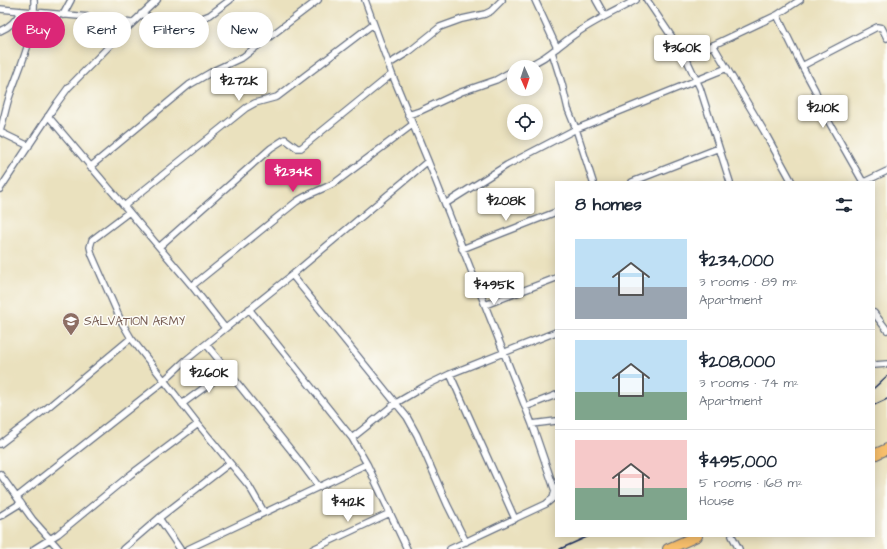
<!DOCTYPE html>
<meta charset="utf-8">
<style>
body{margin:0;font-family:"Architects Daughter",sans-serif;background:#f6f6f7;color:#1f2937;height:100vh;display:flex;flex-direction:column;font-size:15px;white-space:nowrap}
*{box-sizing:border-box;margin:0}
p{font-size:13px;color:#747a83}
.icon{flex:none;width:22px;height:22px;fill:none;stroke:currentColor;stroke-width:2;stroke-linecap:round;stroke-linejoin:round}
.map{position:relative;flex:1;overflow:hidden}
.details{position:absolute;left:555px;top:181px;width:320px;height:356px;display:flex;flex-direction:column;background:#fff;border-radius:0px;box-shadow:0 2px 10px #0003}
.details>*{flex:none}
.hud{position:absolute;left:12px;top:12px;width:380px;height:36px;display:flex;gap:8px}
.needle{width:26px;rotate:177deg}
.buttons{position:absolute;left:507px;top:60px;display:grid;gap:8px}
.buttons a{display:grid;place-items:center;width:36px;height:36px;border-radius:50%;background:#fff;box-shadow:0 2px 10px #0003;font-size:20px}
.price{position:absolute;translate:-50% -34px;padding:0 9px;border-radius:4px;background:#fff;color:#222;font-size:13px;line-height:26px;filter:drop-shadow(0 1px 2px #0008)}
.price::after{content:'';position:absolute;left:50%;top:24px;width:12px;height:9px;margin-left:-6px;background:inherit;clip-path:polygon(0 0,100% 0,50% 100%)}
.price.on{background:#db2777;color:#fff}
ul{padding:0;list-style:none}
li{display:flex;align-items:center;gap:12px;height:100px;padding:0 20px}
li+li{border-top:1px solid #e0e1e3}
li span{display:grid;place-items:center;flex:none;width:112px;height:80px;border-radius:0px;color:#555}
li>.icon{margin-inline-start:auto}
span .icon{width:48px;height:48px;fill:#fffc;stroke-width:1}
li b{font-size:17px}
h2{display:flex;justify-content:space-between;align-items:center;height:48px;padding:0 20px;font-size:17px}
.pill{padding:0 14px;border-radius:18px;background:#fff;box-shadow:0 2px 10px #0003;font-size:14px;line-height:36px}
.pill.on{background:#db2777;color:#fff}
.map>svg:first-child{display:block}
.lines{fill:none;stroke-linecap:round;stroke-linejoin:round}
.street-casing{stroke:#636d80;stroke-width:8}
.highway-casing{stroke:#636d80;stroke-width:12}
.street{stroke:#fff;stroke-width:5.5}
.highway{stroke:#f8bf6c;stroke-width:10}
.rail{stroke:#1b2f5e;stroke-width:1.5}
.labels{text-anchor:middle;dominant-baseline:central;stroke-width:3;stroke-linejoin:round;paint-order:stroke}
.education-label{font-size:12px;fill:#785e54;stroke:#fdfcf7;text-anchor:start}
</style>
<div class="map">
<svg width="887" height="549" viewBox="0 0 887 549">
<rect width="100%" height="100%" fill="#fdfcf7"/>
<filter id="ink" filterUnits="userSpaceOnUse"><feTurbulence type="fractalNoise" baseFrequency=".025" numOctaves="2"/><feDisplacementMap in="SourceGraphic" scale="8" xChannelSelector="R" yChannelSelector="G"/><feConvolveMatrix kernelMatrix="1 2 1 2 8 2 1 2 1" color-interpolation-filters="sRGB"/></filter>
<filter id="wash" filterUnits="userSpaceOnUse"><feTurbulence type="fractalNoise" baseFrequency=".012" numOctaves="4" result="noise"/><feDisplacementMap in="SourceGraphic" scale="16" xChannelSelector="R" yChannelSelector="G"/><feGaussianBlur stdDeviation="0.9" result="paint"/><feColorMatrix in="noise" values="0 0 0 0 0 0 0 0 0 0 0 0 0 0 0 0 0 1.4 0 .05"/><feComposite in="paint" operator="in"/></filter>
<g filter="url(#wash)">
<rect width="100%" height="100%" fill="#eae1be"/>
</g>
<g filter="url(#ink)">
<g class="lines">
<g class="street-casing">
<path id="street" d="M365,0L392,74L428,161L532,424L555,491L553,498L546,504L450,549
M535,0L557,48
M596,0L605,16
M647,0L686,58
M800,0L777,15L802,66L815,90L825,115L863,182
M0,9L101,18L131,23
M141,14L165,23L195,21L210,15L230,0
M63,15L71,0
M0,31C10,27 16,21 21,11
M713,45L764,131L792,182
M552,52L562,84L568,109L576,129L593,182
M389,64L410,51L440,27L462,19L485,14L491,11L502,0
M802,66L877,27L882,28L887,38
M524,67C543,61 556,48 571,37C591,22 614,12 636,0
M408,115L420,111L461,92L496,80L514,70
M48,116L192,286L225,328
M0,131C4,119 6,106 10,95C21,64 36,33 34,0
M0,132L29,146
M90,167L189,85L215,70L243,57L318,0
M632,182L719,148
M730,182L700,88L686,58L777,15
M864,182L887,171
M0,189L57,103L68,88L124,31L157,0
M445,204L507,165L576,129L727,68
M124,206L246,108L255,103L277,97L373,24
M129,212L92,240L90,247L92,255L121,321L131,338L198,424L249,486L264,512
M159,247L271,148L285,139L297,148H301L392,74
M462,249L556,212
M292,275L428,161
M192,286L296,202C308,193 323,190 336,182L412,125
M485,305L556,278
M249,309L352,438L367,464L407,549
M874,313L887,330
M206,344L298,459L319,487
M874,365L887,364
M450,374L515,519
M182,404L227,371
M525,407L556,395
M532,424L556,421
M352,438L396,403L425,386L450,374L556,332
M0,444L47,408L131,338
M0,474L33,520L59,549
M17,497L157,387L186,360L292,275L407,417L417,435L447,504L466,542
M0,516L21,503
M159,518L180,549
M732,536L739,549
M34,549L58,534L130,475L198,424
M123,549L159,518L230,463
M188,549L367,464
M313,549L390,513"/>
</g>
<g class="highway-casing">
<path id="highway" d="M874,455L887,449
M668,549L697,536"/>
</g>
<use href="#street" class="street"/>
<use href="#highway" class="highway"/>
<path class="rail" d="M874,388L887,376
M874,405L887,399
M560,549L589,536"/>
</g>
</g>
<defs>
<g id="school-pin" transform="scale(0.9)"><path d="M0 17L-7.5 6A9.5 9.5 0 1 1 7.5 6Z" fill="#8d6e63" stroke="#fdfcf7"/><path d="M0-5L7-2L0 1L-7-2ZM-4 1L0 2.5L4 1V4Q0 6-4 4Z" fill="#fff"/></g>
</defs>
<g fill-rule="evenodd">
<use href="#school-pin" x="71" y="321"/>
</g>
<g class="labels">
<g class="education-label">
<text x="84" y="321">SALVATION ARMY</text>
</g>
</g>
</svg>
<div class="buttons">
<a><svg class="needle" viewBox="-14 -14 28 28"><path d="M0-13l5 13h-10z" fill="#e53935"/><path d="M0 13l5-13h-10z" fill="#747a83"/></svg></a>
<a><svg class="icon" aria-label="locate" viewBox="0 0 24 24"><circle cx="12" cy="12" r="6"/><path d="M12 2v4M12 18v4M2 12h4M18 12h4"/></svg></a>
</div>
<b class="price" style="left:682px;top:69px">$360K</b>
<b class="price" style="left:239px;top:102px">$272K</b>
<b class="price" style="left:823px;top:129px">$210K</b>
<b class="price on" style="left:293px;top:193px">$234K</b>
<b class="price" style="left:506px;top:222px">$208K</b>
<b class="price" style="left:494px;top:306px">$495K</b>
<b class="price" style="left:209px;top:394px">$260K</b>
<b class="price" style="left:348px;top:523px">$412K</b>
<div class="hud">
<a class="pill on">Buy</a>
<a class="pill">Rent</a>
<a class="pill">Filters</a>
<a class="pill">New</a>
</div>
<section class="details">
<h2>8 homes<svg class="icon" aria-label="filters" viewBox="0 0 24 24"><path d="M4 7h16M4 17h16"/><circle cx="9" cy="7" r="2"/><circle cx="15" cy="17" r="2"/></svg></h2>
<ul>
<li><span style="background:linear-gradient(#bfe0f5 60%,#9aa5b1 0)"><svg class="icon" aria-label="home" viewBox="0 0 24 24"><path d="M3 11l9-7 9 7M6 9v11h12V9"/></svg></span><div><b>$234,000</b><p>3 rooms · 89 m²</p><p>Apartment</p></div></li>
<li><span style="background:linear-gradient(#bfe0f5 65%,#7fa58c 0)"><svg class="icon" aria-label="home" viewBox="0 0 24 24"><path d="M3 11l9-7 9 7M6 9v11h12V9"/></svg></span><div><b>$208,000</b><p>3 rooms · 74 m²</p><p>Apartment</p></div></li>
<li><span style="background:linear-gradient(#f6c9c9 60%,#7fa58c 0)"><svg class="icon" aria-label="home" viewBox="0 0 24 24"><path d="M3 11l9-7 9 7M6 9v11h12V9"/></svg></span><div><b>$495,000</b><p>5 rooms · 168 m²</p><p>House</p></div></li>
</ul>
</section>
</div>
